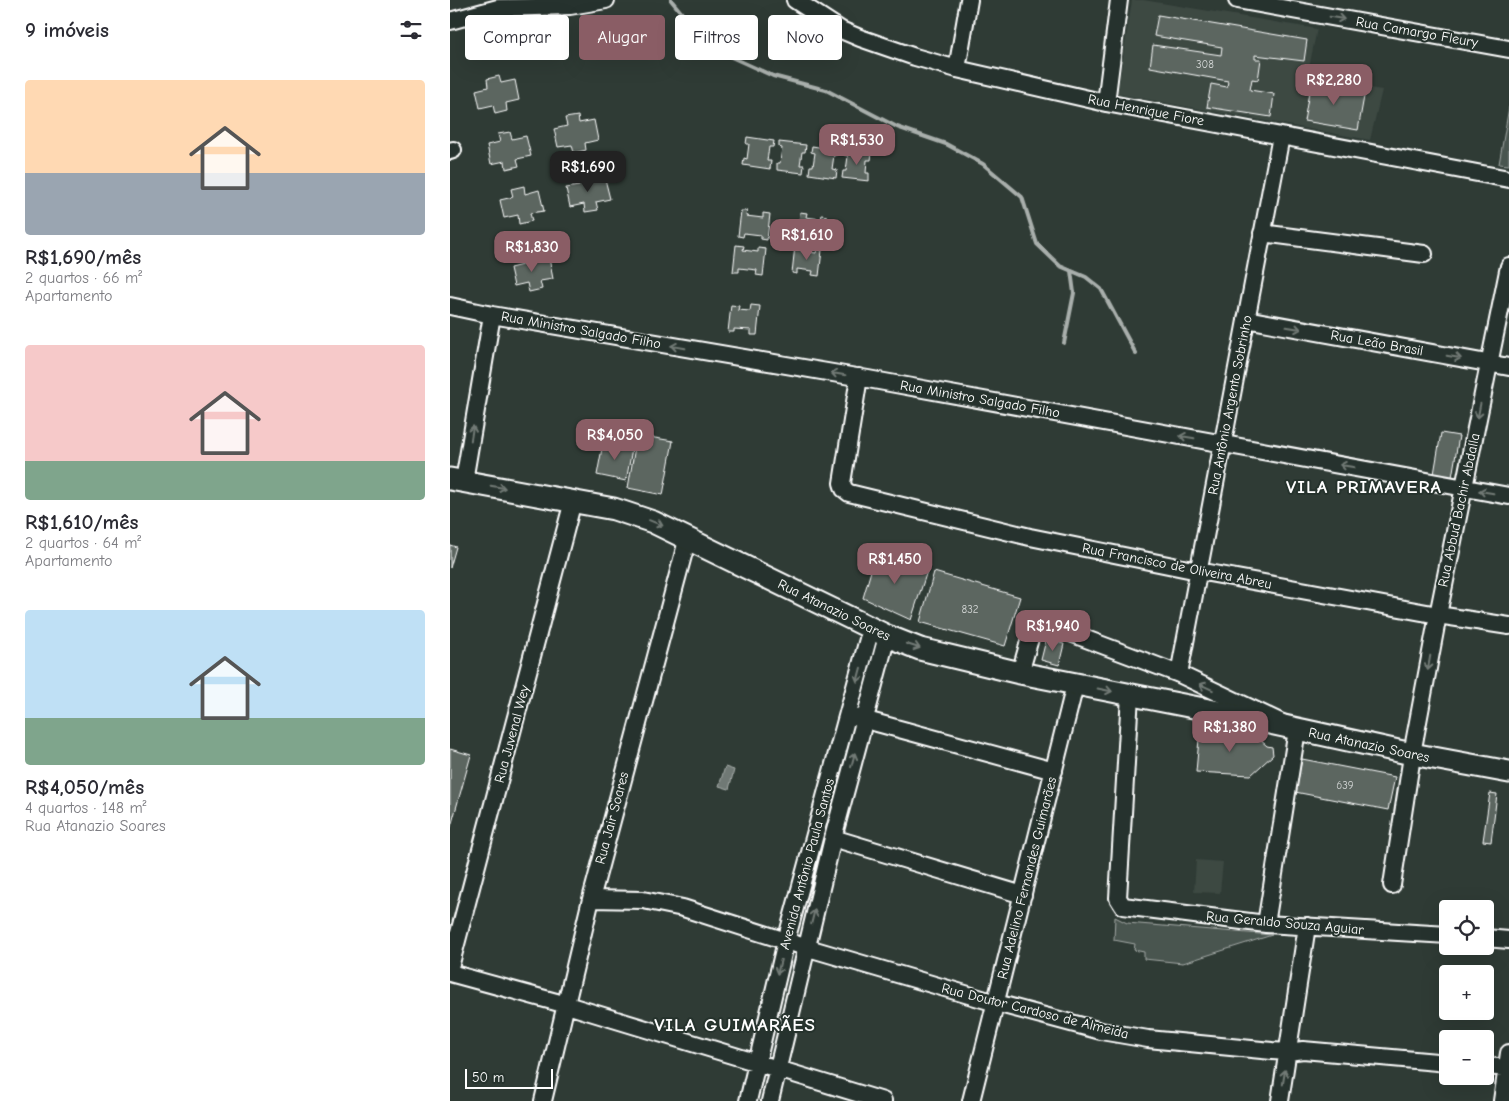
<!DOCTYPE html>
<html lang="pt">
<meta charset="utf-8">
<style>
body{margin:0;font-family:"Comic Neue",sans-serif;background:#f2f2f3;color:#2b2b33;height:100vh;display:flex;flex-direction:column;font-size:19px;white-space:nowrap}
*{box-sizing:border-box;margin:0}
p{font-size:16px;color:#7c7c81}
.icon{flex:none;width:28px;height:28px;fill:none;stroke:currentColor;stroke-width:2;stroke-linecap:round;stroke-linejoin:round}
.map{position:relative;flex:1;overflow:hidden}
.details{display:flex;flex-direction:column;background:#fff;width:450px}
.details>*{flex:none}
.hud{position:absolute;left:15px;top:15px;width:475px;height:45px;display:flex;gap:10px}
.fabs{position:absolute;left:989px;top:900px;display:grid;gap:10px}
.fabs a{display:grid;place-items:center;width:55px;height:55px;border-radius:5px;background:#fff;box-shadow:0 5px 20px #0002;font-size:25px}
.scale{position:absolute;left:15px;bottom:12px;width:88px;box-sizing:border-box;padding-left:5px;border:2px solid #fff;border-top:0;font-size:14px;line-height:18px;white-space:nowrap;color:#fff;-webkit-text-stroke:4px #26332d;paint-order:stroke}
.price{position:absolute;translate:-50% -42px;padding:0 11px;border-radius:10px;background:#8a5d65;color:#fff;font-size:16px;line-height:32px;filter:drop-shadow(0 1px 2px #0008)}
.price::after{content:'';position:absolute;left:50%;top:30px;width:15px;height:11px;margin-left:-8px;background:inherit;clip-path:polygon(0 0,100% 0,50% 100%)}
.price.current{background:#222;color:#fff}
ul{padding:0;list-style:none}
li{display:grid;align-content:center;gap:10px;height:265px;padding:0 25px}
li span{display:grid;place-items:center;height:155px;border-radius:5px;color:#555}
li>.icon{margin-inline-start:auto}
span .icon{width:90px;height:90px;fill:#fffc;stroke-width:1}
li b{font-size:21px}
h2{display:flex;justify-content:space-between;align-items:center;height:60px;padding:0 25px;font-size:21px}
.chip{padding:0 18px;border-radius:5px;background:#fff;box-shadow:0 5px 20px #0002;font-size:18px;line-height:45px}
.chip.current{background:#8a5d65;color:#fff}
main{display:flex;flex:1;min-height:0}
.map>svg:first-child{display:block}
.built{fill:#3c4842}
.green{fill:#4a544f;stroke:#a4aaa7}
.water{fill:#707975;stroke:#a9afac}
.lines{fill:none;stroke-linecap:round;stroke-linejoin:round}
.stream{stroke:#a9afac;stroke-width:4}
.building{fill:#5b6661;stroke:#fff}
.minor-casing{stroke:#fff;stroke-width:20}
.major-casing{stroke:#fff;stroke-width:25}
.minor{stroke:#26332d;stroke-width:16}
.major{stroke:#26332d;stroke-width:21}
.oneway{stroke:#727a76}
.labels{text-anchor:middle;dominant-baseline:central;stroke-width:4;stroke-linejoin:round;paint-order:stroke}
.number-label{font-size:11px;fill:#d6d9d8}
.street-label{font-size:14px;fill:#fff;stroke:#26332d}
.district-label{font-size:19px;font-weight:bold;letter-spacing:1px;fill:#fff;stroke:#26332d}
</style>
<main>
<section class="details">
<h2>9 imóveis<svg class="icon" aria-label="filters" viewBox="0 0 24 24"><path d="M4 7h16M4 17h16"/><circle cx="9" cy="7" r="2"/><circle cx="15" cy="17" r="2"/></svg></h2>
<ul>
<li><span style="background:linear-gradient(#ffd9b3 60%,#9aa5b1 0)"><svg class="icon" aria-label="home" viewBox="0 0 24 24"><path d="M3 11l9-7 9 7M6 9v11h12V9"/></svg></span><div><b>R$1,690/mês</b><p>2 quartos · 66 m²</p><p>Apartamento</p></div></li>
<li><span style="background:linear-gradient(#f6c9c9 75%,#7fa58c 0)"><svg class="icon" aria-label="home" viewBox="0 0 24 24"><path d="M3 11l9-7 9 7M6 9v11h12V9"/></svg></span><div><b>R$1,610/mês</b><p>2 quartos · 64 m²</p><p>Apartamento</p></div></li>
<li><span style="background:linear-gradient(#bfe0f5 70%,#7fa58c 0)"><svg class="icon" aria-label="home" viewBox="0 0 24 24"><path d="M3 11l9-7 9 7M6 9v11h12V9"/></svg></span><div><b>R$4,050/mês</b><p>4 quartos · 148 m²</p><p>Rua Atanazio Soares</p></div></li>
</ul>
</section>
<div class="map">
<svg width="1059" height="1101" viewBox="0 0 1059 1101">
<rect width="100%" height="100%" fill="#2f3b35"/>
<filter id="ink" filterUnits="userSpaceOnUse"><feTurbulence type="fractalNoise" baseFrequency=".02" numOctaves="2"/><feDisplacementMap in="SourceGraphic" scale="10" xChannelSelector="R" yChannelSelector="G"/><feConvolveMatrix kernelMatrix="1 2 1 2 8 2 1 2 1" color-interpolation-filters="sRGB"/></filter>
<g filter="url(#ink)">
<path class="built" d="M682,0H693L867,29L857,78L932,90L920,140L667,94Z
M746,860L773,862L770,893L744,892Z"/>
<path class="green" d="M1059,107V165L1049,164Z
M665,917L677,923L822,935L733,963L694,959V952L684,950L685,944L664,940Z"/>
<path class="water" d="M275,767L284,770L279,789L269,786Z"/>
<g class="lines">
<path class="stream" d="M221,0L239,22L279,56L323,76L376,90L447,127L496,144L533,164L572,197L587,244L610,266L636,277L651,289L686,354
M614,343L624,293L621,271"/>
</g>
<path class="building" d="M708,15L857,40L854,61L805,55V59H811L808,80L802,79L800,90L824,94L821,117L757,107L761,84L777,87L778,81L700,67L703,45L771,55L772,47L704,36Z
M49,76L51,83L65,80L69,100L56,103L57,111L45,114L43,105L30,108L26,90L38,87L37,79Z
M861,81L915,91L908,130L854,121Z
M128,116L129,123L144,120L148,140L135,143L136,150L124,153L122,145L108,147L104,129L117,126L115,118Z
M60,132L62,139L76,136L81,156L67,159L69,166L56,169L55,161L41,164L37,145L50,142L48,134Z
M297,137L324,141L323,147H319L317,161H321L320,169L293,165L294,158L297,159L299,144H296Z
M329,142L356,145L355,152H352L350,165H354L353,173L327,170V163H330L332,148L329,147Z
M362,146L388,150V155H384L382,169L387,170L386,178L359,174L360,166H363L365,153L361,152Z
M395,151L422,153L421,160H417L416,173H419V181L392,178L393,171H396L398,156L394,155Z
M139,175L141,182L155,179L160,199L146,202L148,210L135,212L134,204L120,207L116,188L129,186L127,178Z
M74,186L75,194L89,190L94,211L80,213L82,221L69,224L68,215L54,218L50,200L63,197L61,189Z
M291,211H297L296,216L313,218V213L320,214L317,240L311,239V235L294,233L293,237L288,236Z
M350,212L357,213L356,217L371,219L372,215L377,216L374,242L368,241V237L352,235V240L347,239Z
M286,245L294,246L293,250L308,252V248L316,249L313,276L306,275L307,270L289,268V272H283Z
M345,246L351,247V251L366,253L367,249L372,250L369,276L362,275L363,271L347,269V274L342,273Z
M83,254L85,262L99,258L103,279L90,281L92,289L79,292L77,283L64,286L60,268L72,265L71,257Z
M281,305L289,306L288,310L300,311L301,305L310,306L307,335H301V330L284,329V332H278Z
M991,433L1009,436L1002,477L984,474Z
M187,435L223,441L213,495L178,488Z
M153,443L169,444L182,449L176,481L147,475Z
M0,545L6,547L0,568Z
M426,554L478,568L461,620L413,598Z
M484,572L570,597L555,646L470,622Z
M596,640L614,644L609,665L591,660Z
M750,728L790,732V738H808L817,746L822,747L823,755L801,775L746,772Z
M0,749L21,755L0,830Z
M852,759L945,777L938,810L845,792Z
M1040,793L1047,794L1041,842L1033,841Z"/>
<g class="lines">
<g class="minor-casing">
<path id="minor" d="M345,0L391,30L410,38L465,57L507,69L656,103L1059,179
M787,0L1059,49
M0,21L48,8L120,6L156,0
M507,69L519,0
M656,103L669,0
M0,151L3,150
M812,233L974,254
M0,306L42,315L418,379L1059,496
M796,319L1059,367
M409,377L392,483L394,489L399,493L580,537L748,571L988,615L1059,626
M14,481L42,315
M570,673L583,628L589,624L599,625L729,674L847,730L816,924
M729,674L831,136
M680,695L668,898L673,906L816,924L998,935
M405,717L604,771
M383,838L573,895
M942,885L964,743L988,615L1059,266
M141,899L193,900L233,908L355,947L546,1003L651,1031L698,1039L822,1051L838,1052L853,1050L998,1063
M1035,938L1059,940
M0,967L123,501
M0,973L117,1005L433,1101
M1035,1066L1059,1068
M93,1101L141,899L238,537
M298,1101L336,941L421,628
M320,1101L383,838L437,636
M521,1101L625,685
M830,1101L857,926
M1052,1101L1059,1053"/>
</g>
<g class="major-casing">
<path id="major" d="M0,479L164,509L203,522L437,636L470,649L570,673L779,714L962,754L1059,772"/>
</g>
<use href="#minor" class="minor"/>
<use href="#major" class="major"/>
</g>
<defs><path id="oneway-shaft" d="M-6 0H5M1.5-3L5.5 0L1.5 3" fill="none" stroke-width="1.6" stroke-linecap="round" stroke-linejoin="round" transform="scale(1.25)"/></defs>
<g class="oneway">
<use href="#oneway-shaft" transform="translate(887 18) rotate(10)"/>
<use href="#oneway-shaft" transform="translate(844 328) rotate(10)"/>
<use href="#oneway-shaft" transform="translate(228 347) rotate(-170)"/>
<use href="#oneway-shaft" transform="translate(1004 357) rotate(10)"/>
<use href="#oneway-shaft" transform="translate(388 374) rotate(-170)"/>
<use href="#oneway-shaft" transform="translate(1029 411) rotate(101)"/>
<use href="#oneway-shaft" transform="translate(22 433) rotate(-81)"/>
<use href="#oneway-shaft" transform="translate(737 437) rotate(-170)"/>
<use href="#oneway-shaft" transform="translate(897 466) rotate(-170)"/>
<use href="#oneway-shaft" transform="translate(48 487) rotate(10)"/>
<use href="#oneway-shaft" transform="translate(1036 492) rotate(-170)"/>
<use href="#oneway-shaft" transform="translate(206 523) rotate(22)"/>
<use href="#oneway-shaft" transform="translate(463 646) rotate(18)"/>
<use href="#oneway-shaft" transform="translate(979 663) rotate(100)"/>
<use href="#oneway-shaft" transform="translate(409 675) rotate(105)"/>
<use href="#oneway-shaft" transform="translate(756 687) rotate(-155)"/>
<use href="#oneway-shaft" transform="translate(655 690) rotate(11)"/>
<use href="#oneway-shaft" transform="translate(403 760) rotate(-75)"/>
<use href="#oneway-shaft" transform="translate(363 917) rotate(-76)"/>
<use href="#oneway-shaft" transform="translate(329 967) rotate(104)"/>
<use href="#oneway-shaft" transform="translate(834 1077) rotate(-81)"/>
</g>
</g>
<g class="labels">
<g class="number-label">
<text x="755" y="64">308</text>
<text x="520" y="609">832</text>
<text x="895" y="785">639</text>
</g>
<g class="street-label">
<text transform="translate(967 32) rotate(10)">Rua Camargo Fleury</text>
<text transform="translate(696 110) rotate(11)">Rua Henrique Fiore</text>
<text transform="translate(131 330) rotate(10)">Rua Ministro Salgado Filho</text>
<text transform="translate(927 343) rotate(10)">Rua Leão Brasil</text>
<text transform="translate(530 399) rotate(10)">Rua Ministro Salgado Filho</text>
<text transform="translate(780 405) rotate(-79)">Rua Antônio Argento Sobrinho</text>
<text transform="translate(1009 510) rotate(-78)">Rua Abbud Bachir Abdalla</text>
<text transform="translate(727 566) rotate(11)">Rua Francisco de Oliveira Abreu</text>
<text transform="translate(384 610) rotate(26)">Rua Atanazio Soares</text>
<text transform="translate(62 734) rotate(-75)">Rua Juvenal Wey</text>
<text transform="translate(919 745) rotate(12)">Rua Atanazio Soares</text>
<text transform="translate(162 818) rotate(-75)">Rua Jair Soares</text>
<text transform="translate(357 864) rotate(-75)">Avenida Antônio Paula Santos</text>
<text transform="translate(577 878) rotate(-76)">Rua Adelino Fernandes Guimarães</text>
<text transform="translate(835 923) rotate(5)">Rua Geraldo Souza Aguiar</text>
<text transform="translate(585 1011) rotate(14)">Rua Doutor Cardoso de Almeida</text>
</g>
<g class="district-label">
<text x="914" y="487">VILA PRIMAVERA</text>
<text x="285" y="1025">VILA GUIMARÃES</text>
</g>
</g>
</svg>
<div class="fabs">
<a><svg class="icon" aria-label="locate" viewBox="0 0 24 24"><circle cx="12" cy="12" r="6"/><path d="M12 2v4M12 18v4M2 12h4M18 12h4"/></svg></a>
<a>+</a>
<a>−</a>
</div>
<div class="scale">50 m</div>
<b class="price" style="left:884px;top:106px">R$2,280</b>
<b class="price" style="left:407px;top:166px">R$1,530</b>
<b class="price current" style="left:138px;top:193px">R$1,690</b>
<b class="price" style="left:357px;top:261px">R$1,610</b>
<b class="price" style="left:82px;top:273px">R$1,830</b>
<b class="price" style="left:165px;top:461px">R$4,050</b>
<b class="price" style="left:445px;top:585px">R$1,450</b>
<b class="price" style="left:603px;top:652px">R$1,940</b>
<b class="price" style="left:780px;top:753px">R$1,380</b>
<div class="hud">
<a class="chip">Comprar</a>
<a class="chip current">Alugar</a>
<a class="chip">Filtros</a>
<a class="chip">Novo</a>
</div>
</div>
</main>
